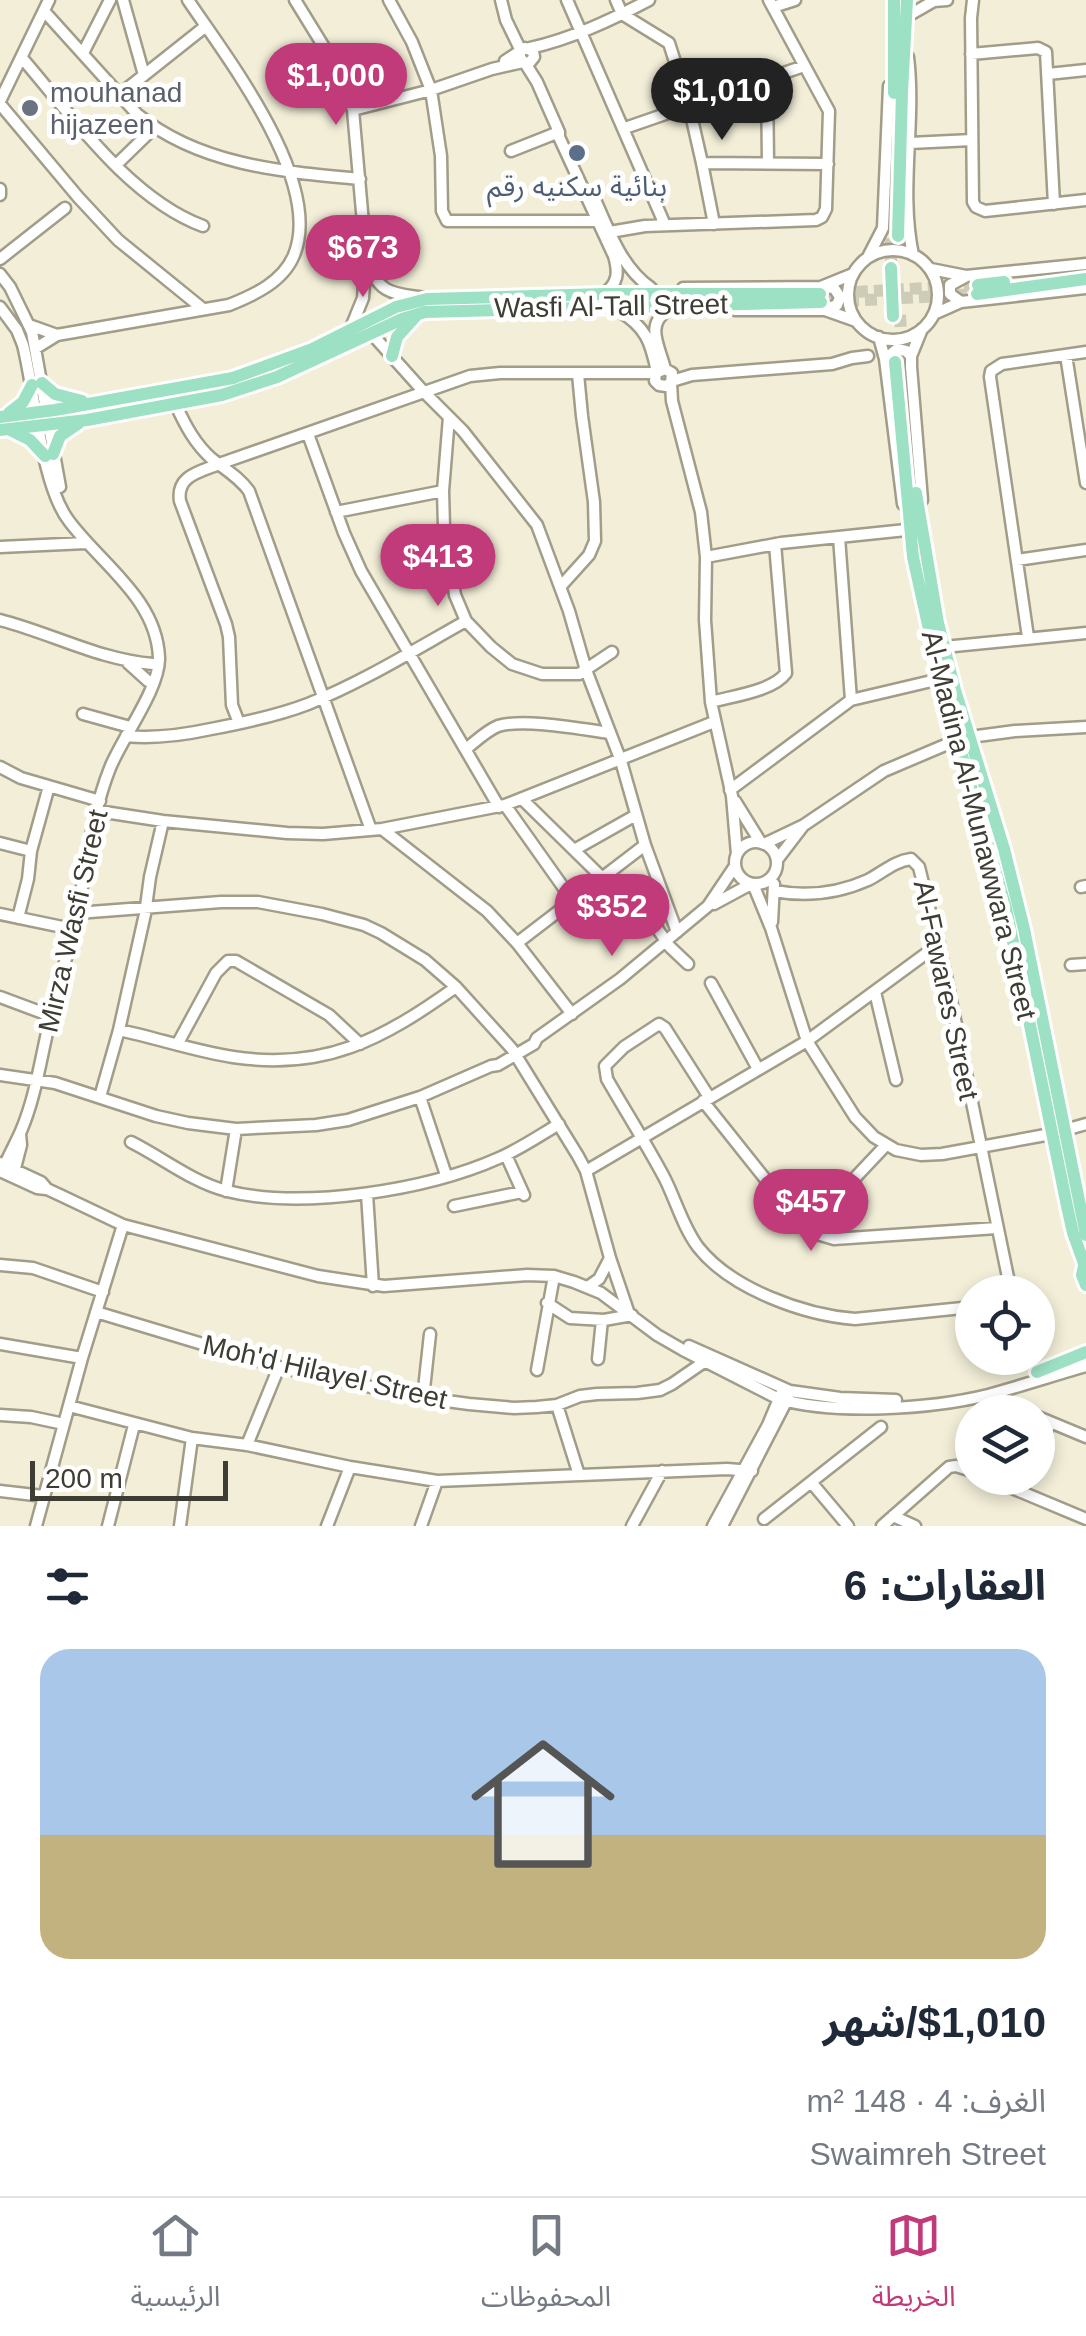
<!DOCTYPE html>
<html lang="ar">
<meta charset="utf-8">
<style>
body{margin:0;font-family:Helvetica,"Noto Sans Arabic",sans-serif;background:#f6f6f7;color:#1f2937;direction:rtl;height:100vh;display:flex;flex-direction:column;font-size:38px;white-space:nowrap}
*{box-sizing:border-box;margin:0}
p{font-size:32px;color:#747a83}
.icon{flex:none;width:55px;height:55px;fill:none;stroke:currentColor;stroke-width:2;stroke-linecap:round;stroke-linejoin:round}
.map{position:relative;height:1526px;overflow:hidden;direction:ltr}
.side{display:flex;flex-direction:column;background:#fff;flex:1}
.side>*{flex:none}
.tools{position:absolute;left:955px;top:1275px;display:grid;gap:20px}
.tools a{display:grid;place-items:center;width:100px;height:100px;border-radius:50%;background:#fff;box-shadow:0 5px 15px #0003;font-size:50px}
.scale{position:absolute;left:30px;bottom:25px;width:198px;box-sizing:border-box;padding-left:10px;border:5px solid #3e3d34;border-top:0;font-size:28px;line-height:35px;white-space:nowrap;color:#3e3d34;-webkit-text-stroke:8px #fff;paint-order:stroke}
.price{position:absolute;translate:-50% -85px;padding:0 22px;border-radius:35px;background:#c13a79;color:#fff;font-size:32px;line-height:65px;filter:drop-shadow(0 2px 5px #0008)}
.price::after{content:'';position:absolute;left:50%;top:60px;width:30px;height:22px;margin-left:-15px;background:inherit;clip-path:polygon(0 0,100% 0,50% 100%)}
.price.on{background:#222;color:#fff}
ul{padding:0;list-style:none}
li{display:grid;align-content:center;gap:20px;height:530px;padding:0 40px}
li span{display:grid;place-items:center;height:310px;border-radius:30px;color:#555}
li>.icon{margin-inline-start:auto}
span .icon{width:180px;height:180px;fill:#fffc;stroke-width:1}
li b{font-size:42px}
h2{display:flex;justify-content:space-between;align-items:center;height:120px;padding:0 40px;font-size:42px}
.tabs{display:flex;justify-content:space-around;align-items:center;height:140px;border-top:2px solid #e0e1e3;background:#fff;font-size:28px;color:#747a83}
.tabs a{display:grid;justify-items:center;gap:5px}
.tabs .on{color:#c13a79}
.map>svg:first-child{display:block}
.lines{fill:none;stroke-linecap:round;stroke-linejoin:round}
.major-tunnel{stroke:#cecbb7;stroke-width:12;stroke-dasharray:12 6;stroke-linecap:butt}
.minor-casing{stroke:#a19d89;stroke-width:15}
.major-casing{stroke:#fff;stroke-width:18}
.minor{stroke:#fff;stroke-width:10}
.major{stroke:#9de1c4;stroke-width:12}
.worship-dot{fill:#6b7280;stroke:#fff;stroke-width:4}
.service-dot{fill:#5c6f8a;stroke:#fff;stroke-width:4}
.labels{text-anchor:middle;dominant-baseline:central;stroke-width:10;stroke-linejoin:round;paint-order:stroke}
.worship-label{font-size:28px;fill:#5b616d;stroke:#fff;text-anchor:start}
.service-label{font-size:28px;fill:#4e5e75;stroke:#fff}
.street-label{font-size:28px;fill:#3e3d34;stroke:#fff}
</style>
<div class="map">
<svg width="1086" height="1526" viewBox="0 0 1086 1526">
<rect width="100%" height="100%" fill="#f2eed8"/>
<g class="lines">
<path class="major-tunnel" d="M891,268V235
M820,294L978,285
M829,302L977,294
M900,315L903,362"/>
<g class="minor-casing">
<path id="minor" d="M123,0L144,75
M295,0L335,65L353,110L366,257L363,298L350,330
M389,0L412,42L431,90L441,156L442,211L447,221H597
M501,0L506,20L521,51
M567,0L665,225
M616,0L622,14L669,43L689,106L702,163L828,164
M973,0L971,18L973,202L976,207L985,211L1086,200
M773,7L795,0
M44,11L137,114C199,165 283,172 360,179
M906,17L934,1L947,0
M530,48C571,39 611,20 649,0
M83,53L110,0
M971,54L1038,48L1046,52L1054,204
M908,57C916,122 899,190 913,255
M22,58C72,116 130,199 203,226
M505,61L525,48L533,51L534,57L530,62L525,63L520,58V53
M525,63L537,82L559,132V137L614,256C619,273 618,283 604,294
M1048,74L1086,70
M767,78L768,163
M119,95L206,26
M0,101L49,0
M0,104L78,197L118,240L203,309
M353,110L431,90L492,69L523,62
M625,128L804,66
M910,143L972,140
M511,151L559,132
M702,163L714,224
M116,165L154,128
M0,189V195
M596,202C610,233 622,268 651,288
M610,232L645,226L816,220L822,217L826,209L829,111L769,0
M848 295a45 45 0 1 1 90 0a45 45 0 1 1-90 0Z
M869,255L883,228L889,86
M0,259L65,208
M368,263C380,295 393,293 424,298
M931,269L966,276L1086,264
M0,274L10,287L32,332L60,487
M823,287L834,288L840,297L837,305L826,309
M683,288L821,287L853,274
M961,302L950,294V285L965,277
M0,307L17,330L23,345C35,392 41,485 69,521C101,564 157,599 159,658C160,688 122,738 110,768C92,813 87,863 78,909C70,946 59,983 50,1020C41,1056 36,1096 21,1131C15,1145 7,1158 2,1172
M735,310H825L856,321
M619,311C646,327 651,342 657,372
M934,314L961,302L1086,288
M29,325L57,335
M922,329L911,356V367L922,500
M371,333L423,391L463,431L537,525L569,611L586,670L621,761L645,845L677,932
M879,337L885,359L903,504
M36,348L57,335L229,305C254,295 283,282 294,255C324,182 227,58 188,0
M1066,355L1086,483
M885,359L897,349L906,351L911,356
M665,369C659,345 645,325 668,310
M672,381L692,375L832,364L852,358L868,356
M671,383L672,401L701,512L706,557L705,620L711,702L732,796L737,854
M176,405C185,425 195,444 212,459C226,470 239,477 249,491L371,830
M449,417L443,491L444,527L455,595L466,621L491,647L512,664L542,674H579L612,652
M308,434L344,533L361,571L499,807
M336,512L443,491
M839,537L851,700L940,679
M0,547L86,543
M706,557L781,543L906,530
M1017,560L1086,550
M561,586L589,555L595,541L594,502L582,416L578,374
M0,620C51,633 100,660 153,664
M1028,637L990,377L991,371L1002,364L1086,352
M944,647L1086,633
M128,663L148,681
M711,702C733,696 773,691 786,673L775,544
M83,714L130,727
M239,723L232,705L229,637L226,624L180,501C176,476 199,472 219,464L470,376L500,373H656L665,369L672,373L671,383L666,386L659,385L655,381L656,373
M126,736C154,739 183,735 211,729C243,723 277,716 308,704C363,682 414,650 466,621
M970,737L1015,731L1086,727
M466,749C476,741 486,731 498,726C523,718 582,729 610,733
M0,767L21,778L100,801
M730,790L851,700
M523,800L631,906L652,921L670,947L688,964
M735,801L761,843
M505,805L573,901
M98,811L163,821L287,833L323,834L382,829L505,805L714,722
M382,829L487,911L517,943L572,1014
M735 863a21 21 0 1 1 42 0a21 21 0 1 1-42 0Z
M0,843L31,851
M764,844L804,825L884,771L957,740
M574,850L636,815
M777,860L803,826
M753,884L771,928L807,1041L855,1117L874,1137L896,1150L921,1155L942,1154L1051,1134
M1081,887L1086,886
M774,891C807,897 837,894 868,880C882,873 894,861 911,859L919,867L946,976L1011,1292
M714,904L751,884
M77,913L221,902H258L322,914L364,925L381,933L425,960L456,987L512,1049L578,1156L586,1171L610,1258L628,1311
M0,914L72,929
M18,918L28,879L31,851L49,786
M772,922L774,884
M517,943L645,845
M1071,965L1086,964
M711,983L758,1069
M875,992L896,1080
M0,997L51,1016
M119,1030C157,1038 194,1051 233,1057C325,1071 383,1039 456,987
M178,1043L216,973L228,961H236L329,1015L360,1044
M0,1075L55,1083L156,1116L188,1123L236,1129L316,1125L348,1120L420,1097L491,1066L498,1065L534,1044L537,1038L620,979L708,906L735,866
M100,1097L119,1030L145,914L150,877L163,821
M420,1097L446,1175
M709,1097L665,1028L659,1024L624,1047L605,1066L607,1079C626,1112 647,1145 665,1179C676,1201 683,1227 698,1247C731,1289 804,1315 855,1319L972,1307
M703,1101L797,1219L817,1234L834,1239L997,1228
M1065,1130L1086,1124
M131,1142C163,1158 192,1182 227,1191C303,1210 427,1190 499,1158C520,1149 539,1136 559,1124
M506,1155L524,1195
M0,1163L41,1182L47,1189L62,1196L123,1225L318,1276L384,1286L527,1275L554,1276L574,1282L601,1293L657,1335L683,1350L779,1399C836,1415 931,1409 988,1395C1021,1386 1054,1375 1086,1366
M0,1171L37,1188L46,1189
M586,1171L807,1041L939,944
M13,1176L21,1145L20,1134
M853,1180L886,1145
M226,1191L236,1129
M367,1194L373,1286
M454,1206L522,1192
M0,1265L33,1268L103,1292
M589,1286L599,1279L610,1258
M547,1303L570,1318L604,1320L632,1315
M96,1312L279,1367L417,1397L469,1404L514,1408L537,1407L557,1405L580,1396L597,1394L637,1393L660,1390L672,1384L704,1362
M0,1344L82,1358
M689,1346L790,1391L840,1398L896,1400
M598,1359L602,1320
M537,1370L554,1276
M986,1396L1026,1412
M417,1397L424,1389L430,1334
M557,1405L579,1475
M69,1406L192,1438L247,1445L350,1467L437,1481L727,1469L752,1471
M0,1415L31,1417L64,1424
M1038,1417L1086,1437
M247,1445L279,1367
M1038,1450L1050,1423
M988,1478L1086,1519
M811,1482L848,1526
M0,1491L43,1496
M893,1516L915,1526
M764,1519L881,1427
M36,1526L82,1358L123,1225
M108,1526L134,1425
M180,1526L192,1438
M327,1526L350,1467
M421,1526L437,1481
M632,1526L662,1471
M713,1526L768,1425L781,1394
M722,1526L788,1398
M882,1526L949,1467L956,1466L972,1471"/>
</g>
<g class="major-casing">
<path id="major" d="M894,0V93
M898,236L902,92L907,0
M891,268L893,316
M978,285L1004,282
M977,294L1086,279
M392,356L397,337L416,316
M895,362L913,557L940,679L1006,908L1067,1206L1073,1233L1086,1269
M42,383L55,394L82,401
M9,413L23,402L32,385
M0,417L55,410L233,378L310,350L396,307L427,299L604,294H820
M0,430L87,420L222,395L277,377L402,319L425,312L821,302
M10,430L30,440L45,456
M53,454L60,436L79,423
M916,493L938,623L955,690L1004,849L1024,929L1086,1235
M1084,1266L1082,1275L1086,1285
M1037,1372L1086,1352"/>
</g>
<use href="#minor" class="minor"/>
<use href="#major" class="major"/>
</g>
<circle class="worship-dot" cx="30" cy="108" r="10"/>
<circle class="service-dot" cx="577" cy="153" r="10"/>
<g class="labels">
<g class="worship-label">
<text x="50" y="92">mouhanad<tspan x="50" dy="32">hijazeen</tspan></text>
</g>
<g class="service-label">
<text x="577" y="186">بنائية سكنيه رقم</text>
</g>
<g class="street-label">
<text transform="translate(611 306) rotate(-1)">Wasfi Al-Tall Street</text>
<text transform="translate(979 825) rotate(76)">Al-Madina Al-Munawwara Street</text>
<text transform="translate(73 921) rotate(-77)">Mirza Wasfi Street</text>
<text transform="translate(946 990) rotate(78)">Al-Fawares Street</text>
<text transform="translate(325 1372) rotate(13)">Moh'd Hilayel Street</text>
</g>
</g>
</svg>
<div class="tools">
<a><svg class="icon" aria-label="locate" viewBox="0 0 24 24"><circle cx="12" cy="12" r="6"/><path d="M12 2v4M12 18v4M2 12h4M18 12h4"/></svg></a>
<a><svg class="icon" aria-label="layers" viewBox="0 0 24 24"><path d="M12 4l9 5-9 5-9-5zM3 14l9 5 9-5"/></svg></a>
</div>
<div class="scale">200 m</div>
<b class="price" style="left:336px;top:128px">$1,000</b>
<b class="price on" style="left:722px;top:143px">$1,010</b>
<b class="price" style="left:363px;top:300px">$673</b>
<b class="price" style="left:438px;top:609px">$413</b>
<b class="price" style="left:612px;top:959px">$352</b>
<b class="price" style="left:811px;top:1254px">$457</b>
</div>
<section class="side">
<h2>العقارات: 6<svg class="icon" aria-label="filters" viewBox="0 0 24 24"><path d="M4 7h16M4 17h16"/><circle cx="9" cy="7" r="2"/><circle cx="15" cy="17" r="2"/></svg></h2>
<ul>
<li><span style="background:linear-gradient(#a9c7e8 60%,#c2b280 0)"><svg class="icon" aria-label="home" viewBox="0 0 24 24"><path d="M3 11l9-7 9 7M6 9v11h12V9"/></svg></span><div><b>$1,010/شهر</b><p>الغرف: 4 · 148 m²</p><p>Swaimreh Street</p></div></li>
</ul>
</section>
<nav class="tabs">
<a class="on"><svg class="icon" aria-label="map" viewBox="0 0 24 24"><path d="M3 6l6-2 6 2 6-2v14l-6 2-6-2-6 2zM9 4v14M15 6v14"/></svg>الخريطة</a>
<a><svg class="icon" aria-label="saved" viewBox="0 0 24 24"><path d="M7 4h10v16l-5-4-5 4z"/></svg>المحفوظات</a>
<a><svg class="icon" aria-label="home" viewBox="0 0 24 24"><path d="M3 11l9-7 9 7M6 9v11h12V9"/></svg>الرئيسية</a>
</nav>
